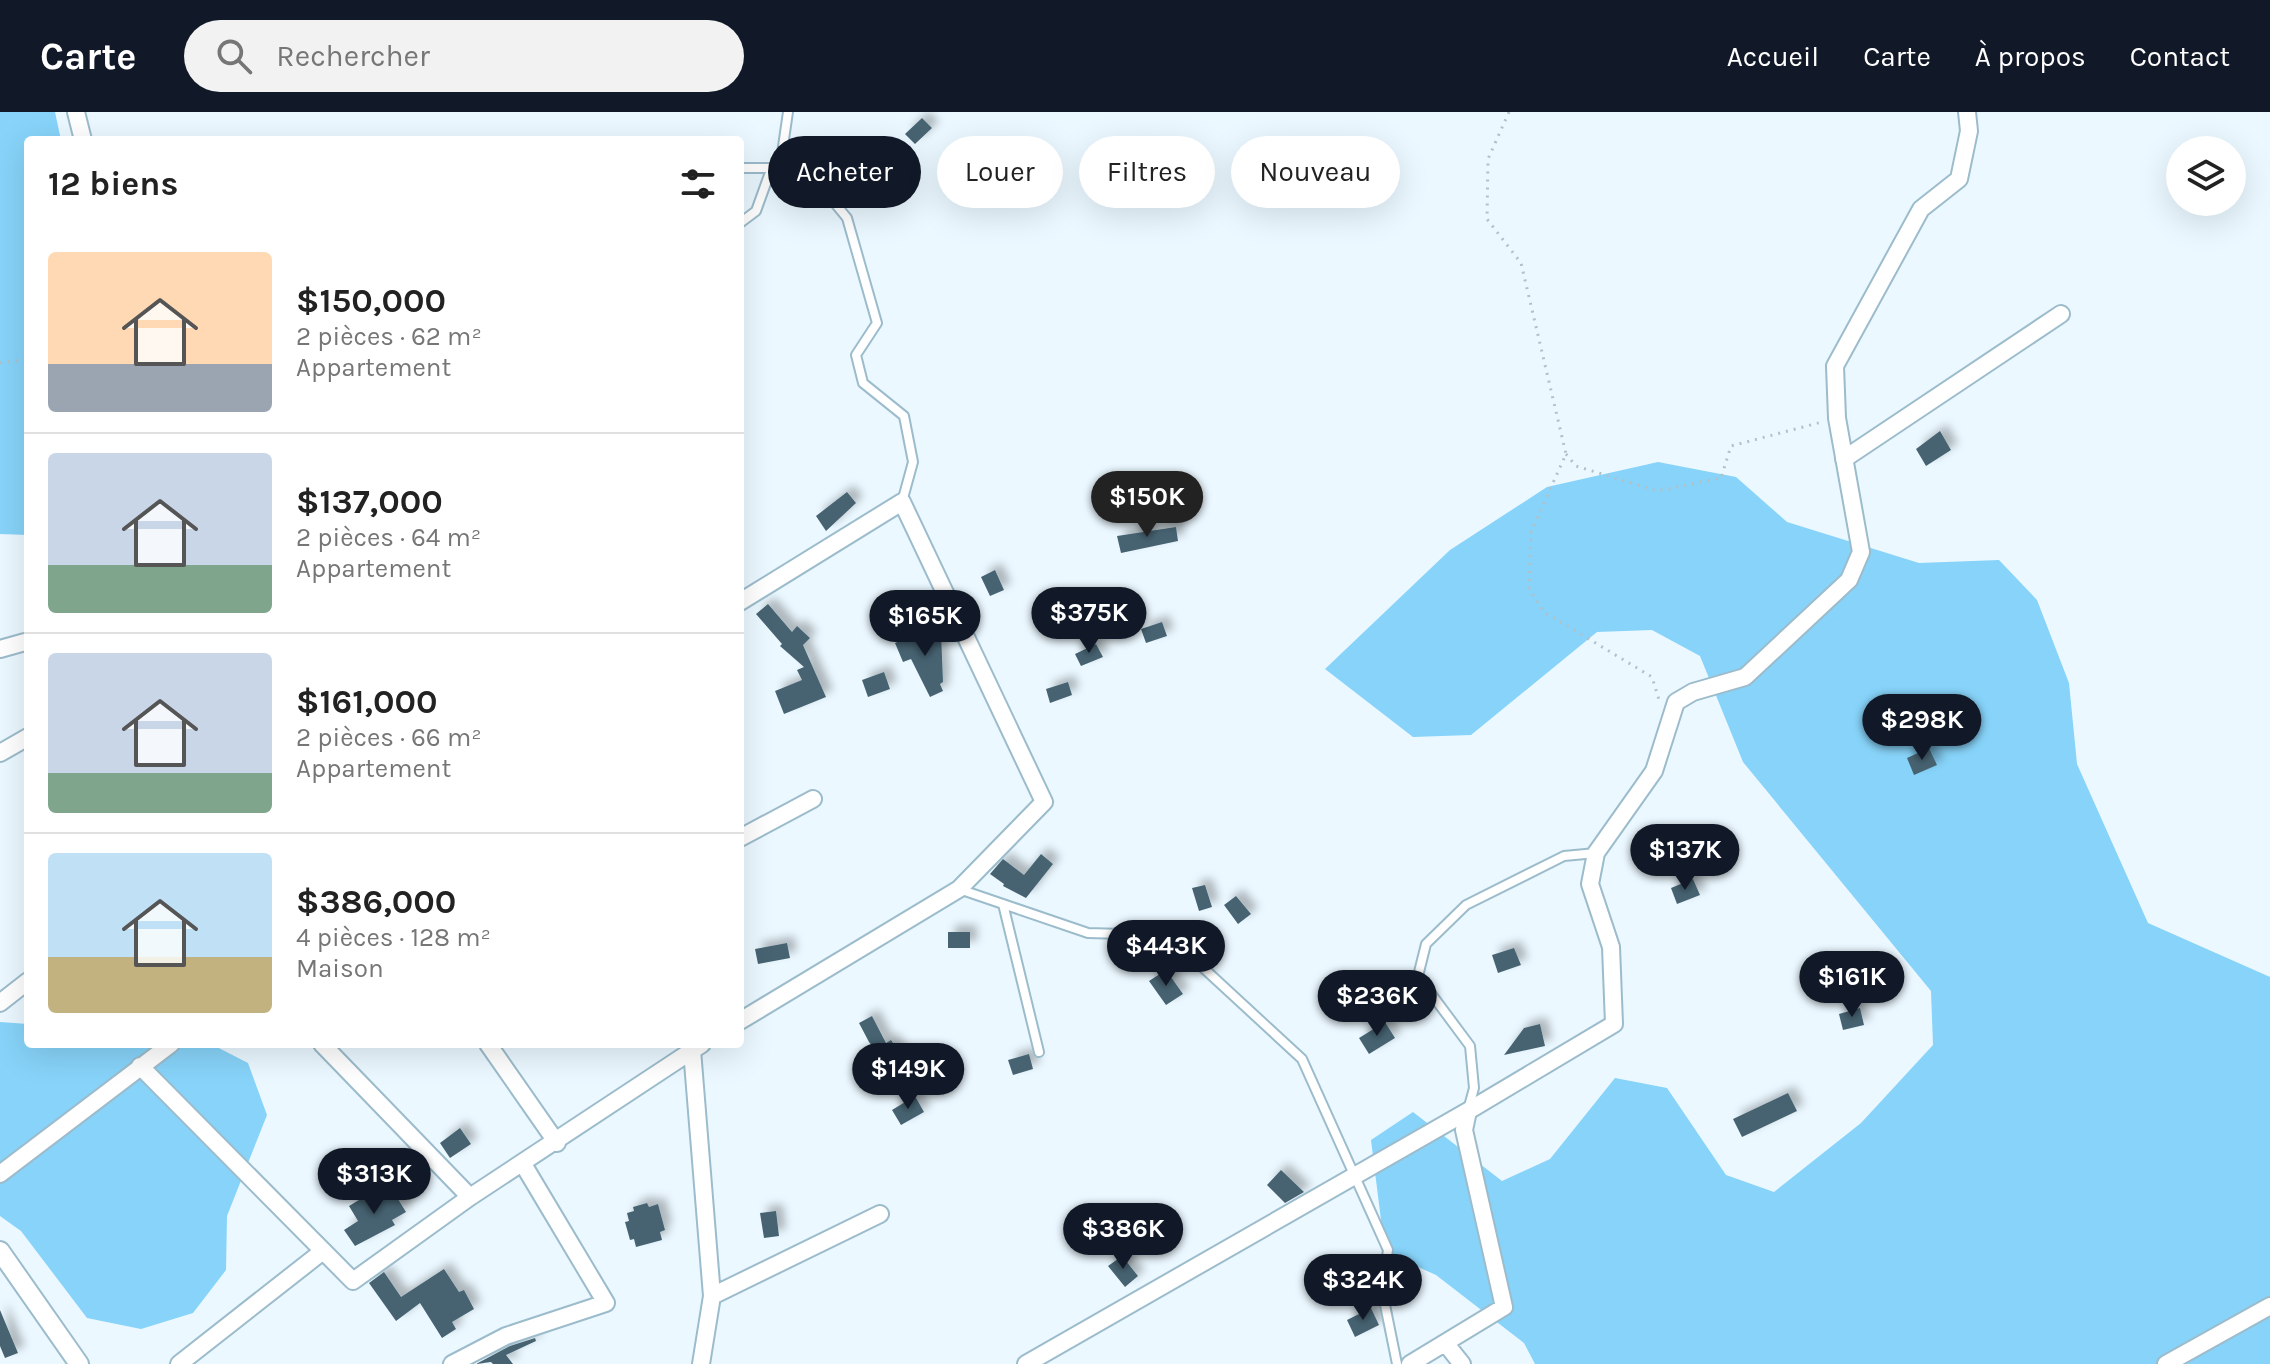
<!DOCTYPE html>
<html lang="fr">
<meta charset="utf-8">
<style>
body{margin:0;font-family:Karla,sans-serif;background:#f2f2f2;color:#222;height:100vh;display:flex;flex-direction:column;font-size:30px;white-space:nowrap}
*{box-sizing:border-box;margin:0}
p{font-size:26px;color:#767676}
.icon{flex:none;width:44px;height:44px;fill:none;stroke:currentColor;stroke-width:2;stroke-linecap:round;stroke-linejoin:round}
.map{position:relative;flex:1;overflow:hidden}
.panel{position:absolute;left:24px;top:24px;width:720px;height:912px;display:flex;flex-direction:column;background:#fff;border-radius:8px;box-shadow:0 8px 32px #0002}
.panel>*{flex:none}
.hud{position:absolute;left:768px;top:24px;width:760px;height:72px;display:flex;gap:16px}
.fabs{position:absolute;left:2166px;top:24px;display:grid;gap:16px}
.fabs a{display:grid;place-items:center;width:80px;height:80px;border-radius:50%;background:#fff;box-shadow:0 8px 32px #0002;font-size:40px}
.price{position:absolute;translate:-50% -68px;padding:0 18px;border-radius:28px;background:#111827;color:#fff;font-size:26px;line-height:52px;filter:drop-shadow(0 2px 4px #0008)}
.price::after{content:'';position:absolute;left:50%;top:48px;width:24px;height:18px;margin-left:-12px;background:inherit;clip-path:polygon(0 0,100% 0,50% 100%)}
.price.on{background:#222;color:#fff}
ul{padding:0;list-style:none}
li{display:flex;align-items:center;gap:24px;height:200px;padding:0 24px}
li+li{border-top:2px solid #e0e0e0}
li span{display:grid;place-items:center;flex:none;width:224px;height:160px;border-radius:8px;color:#555}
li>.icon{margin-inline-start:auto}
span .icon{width:96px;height:96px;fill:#fffc;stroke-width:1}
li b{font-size:34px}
h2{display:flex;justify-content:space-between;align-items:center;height:96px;padding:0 24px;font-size:34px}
.pill{padding:0 28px;border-radius:36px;background:#fff;box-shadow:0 8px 32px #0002;font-size:28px;line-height:72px}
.pill.on{background:#111827;color:#fff}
header{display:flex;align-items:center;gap:48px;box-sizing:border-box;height:112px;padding:0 40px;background:#111827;color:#fff}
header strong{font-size:38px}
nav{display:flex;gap:44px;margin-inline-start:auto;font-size:28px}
.search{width:560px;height:72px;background:#f2f2f2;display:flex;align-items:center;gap:20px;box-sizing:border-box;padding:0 28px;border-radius:44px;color:#767676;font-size:30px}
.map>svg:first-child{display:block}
.green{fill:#87d3f9}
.building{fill:#476472;filter:url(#shadow)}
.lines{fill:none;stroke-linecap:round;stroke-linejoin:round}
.service-casing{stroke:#9cbccc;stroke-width:12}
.minor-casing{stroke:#9cbccc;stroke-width:20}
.tertiary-casing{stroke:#9cbccc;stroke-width:22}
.path{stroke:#b3c0c7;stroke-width:3;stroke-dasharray:2 6;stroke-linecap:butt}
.service{stroke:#fff;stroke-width:8}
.minor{stroke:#fff;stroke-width:16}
.tertiary{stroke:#fff;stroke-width:18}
</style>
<header>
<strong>Carte</strong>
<div class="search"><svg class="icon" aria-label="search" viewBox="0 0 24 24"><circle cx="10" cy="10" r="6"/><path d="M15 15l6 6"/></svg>Rechercher</div>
<nav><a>Accueil</a><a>Carte</a><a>À propos</a><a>Contact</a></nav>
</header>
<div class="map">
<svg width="2270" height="1252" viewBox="0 0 2270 1252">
<defs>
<filter id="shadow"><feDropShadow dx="7" dy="-7" stdDeviation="4" flood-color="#0004"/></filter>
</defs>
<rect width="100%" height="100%" fill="#ebf8ff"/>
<path class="green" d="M0,0H55L61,28H28V423L0,422Z
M1658,350L1736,365L1787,410L1919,451L1999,448L2037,488L2069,571L2077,652L2148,811L2270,865V1252H1535L1524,1231L1436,1163L1385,1140L1371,1028L1413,1000L1502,1069L1550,1047L1615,966L1667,976L1726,1063L1774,1080L1861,1011L1933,933L1931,879L1743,650L1700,544L1652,518L1597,520L1471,623L1413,625L1325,557L1450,438L1547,375Z
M0,910L28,912V932H211L248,951L267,1003L227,1104L226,1158L193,1201L141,1217L87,1206L21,1119L0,1104Z"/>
<path class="building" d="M922,6L932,16L915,32L905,22Z
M845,57L860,76L849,85L834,65Z
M1940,319L1951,338L1926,354L1916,337Z
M847,380L856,391L826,419L816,404Z
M1176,415L1178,429L1121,441L1117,424Z
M995,458L1004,478L990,484L981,465Z
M768,492L792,520L797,514L810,526L803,533L826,585L784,602L775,579L802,568L797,558L804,555L780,534L782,532L756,502Z
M1162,510L1167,524L1146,531L1141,517Z
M941,520L943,570L940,572L943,579L930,585L911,547L903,550L895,531L918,521Z
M1096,532L1103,545L1081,554L1075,542Z
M884,560L890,577L868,585L862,568Z
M1068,570L1072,583L1050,591L1046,577Z
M1929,636L1937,653L1914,663L1907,646Z
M1041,742L1053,752L1026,786L1003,774L1004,772L990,762L1003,747L1024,763Z
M1693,767L1700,783L1677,792L1671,776Z
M1205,773L1212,795L1199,799L1192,776Z
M1236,784L1251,802L1238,812L1224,793Z
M948,820H970V836H948Z
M787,831L790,846L758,852L755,837Z
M1514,836L1521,853L1498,861L1492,843Z
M1166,858L1183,882L1166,893L1149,869Z
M1860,896L1864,913L1843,918L1839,902Z
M872,904L886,931L891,928L903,946L890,958L869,930L859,911Z
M1385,910L1395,926L1369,942L1359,926Z
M1540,912L1545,934L1504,943L1524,916Z
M1029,942L1033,957L1013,963L1008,948Z
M1788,981L1797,999L1742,1025L1733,1007Z
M915,984L924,1000L901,1013L892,998Z
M460,1016L471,1032L450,1046L440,1031Z
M1281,1058L1304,1080L1285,1091L1267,1073Z
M374,1079L379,1087L393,1079L406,1100L392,1108L395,1113L355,1134L344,1118L358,1109L349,1094Z
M647,1091L649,1095L658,1092L665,1118L660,1120L662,1128L636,1135L634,1127L630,1128L625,1110L629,1109L627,1101L634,1099L633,1095Z
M776,1099L779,1124L764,1126L760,1101Z
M1122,1144L1138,1164L1125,1175L1108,1154Z
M444,1157L459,1180L464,1178L474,1197L452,1210L456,1217L442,1226L420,1191L396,1209L369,1171L384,1160L401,1185Z
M1371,1196L1379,1213L1355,1225L1347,1208Z
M0,1198L18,1241L5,1246L0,1234Z
M535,1226L536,1229L506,1243L513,1252H493L491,1250L476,1252L510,1234Z"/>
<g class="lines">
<g class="service-casing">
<path id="service" d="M740,56H795L815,67L847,106L877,211L856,243L863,271L904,304L913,350L902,390
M740,111L756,99L769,63L780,55L788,0
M959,777L1088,821L1157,823L1169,837L1198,851L1302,947L1388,1138L1382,1178L1397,1252
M1003,792L1039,940
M1468,998L1474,976L1470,934L1418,864L1426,832L1466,793L1564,744L1596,741"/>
</g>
<g class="minor-casing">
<path id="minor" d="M76,0L83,28
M1844,347L2061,202
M740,490L902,390L1044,690L959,777L740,909
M0,537L25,530
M0,641L28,625
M740,726L813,687
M0,891L28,869
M322,932L470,1085
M488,932L557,1031
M692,938L712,1184L701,1252
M140,954L353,1169L470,1085L702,932
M0,1062L171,932
M712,1184L880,1102
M1446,1232L1462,1252
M179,1252L323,1139
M452,1252L506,1224L606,1191L523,1052
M1026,1252L1468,999L1614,912L1611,835L1590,772L1596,741L1654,659L1676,590L1693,580L1745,565L1849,468L1861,440L1837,306L1835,254L1921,97L1959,67L1969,19L1967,0
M1410,1252L1504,1195L1464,1018L1468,999
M2166,1252L2270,1194"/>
</g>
<g class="tertiary-casing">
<path id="tertiary" d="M0,1139L79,1252"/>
</g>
<path class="path" d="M1509,0L1488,47L1487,107L1521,151L1566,342L1531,420L1529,477L1544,500L1652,565L1659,588
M0,251L28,247
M1566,342L1576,354L1657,379L1721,366L1731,334L1822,310"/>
<use href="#service" class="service"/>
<use href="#minor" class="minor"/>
<use href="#tertiary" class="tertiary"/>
</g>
</svg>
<div class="fabs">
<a><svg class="icon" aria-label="layers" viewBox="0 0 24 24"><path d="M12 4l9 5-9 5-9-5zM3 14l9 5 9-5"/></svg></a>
</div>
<b class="price on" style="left:1147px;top:427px">$150K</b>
<b class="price" style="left:1089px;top:543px">$375K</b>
<b class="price" style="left:925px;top:546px">$165K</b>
<b class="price" style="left:1922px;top:650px">$298K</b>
<b class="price" style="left:1685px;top:780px">$137K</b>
<b class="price" style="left:1166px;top:876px">$443K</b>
<b class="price" style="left:1852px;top:907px">$161K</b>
<b class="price" style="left:1377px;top:926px">$236K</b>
<b class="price" style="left:908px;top:999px">$149K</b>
<b class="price" style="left:374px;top:1104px">$313K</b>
<b class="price" style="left:1123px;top:1159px">$386K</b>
<b class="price" style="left:1363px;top:1210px">$324K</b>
<div class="hud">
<a class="pill on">Acheter</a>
<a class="pill">Louer</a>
<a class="pill">Filtres</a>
<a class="pill">Nouveau</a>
</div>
<section class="panel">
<h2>12 biens<svg class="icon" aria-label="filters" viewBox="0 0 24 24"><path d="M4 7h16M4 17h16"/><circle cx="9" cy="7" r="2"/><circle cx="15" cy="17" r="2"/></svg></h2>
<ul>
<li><span style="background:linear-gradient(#ffd9b3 70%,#9aa5b1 0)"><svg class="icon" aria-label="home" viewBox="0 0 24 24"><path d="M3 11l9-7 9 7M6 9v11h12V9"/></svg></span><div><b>$150,000</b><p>2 pièces · 62 m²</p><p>Appartement</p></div></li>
<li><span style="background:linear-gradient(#c9d6e8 70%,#7fa58c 0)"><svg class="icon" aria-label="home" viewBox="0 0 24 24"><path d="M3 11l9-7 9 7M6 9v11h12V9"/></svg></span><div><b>$137,000</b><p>2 pièces · 64 m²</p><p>Appartement</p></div></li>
<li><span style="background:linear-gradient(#c9d6e8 75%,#7fa58c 0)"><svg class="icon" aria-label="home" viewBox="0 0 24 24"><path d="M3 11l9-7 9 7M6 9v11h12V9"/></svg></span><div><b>$161,000</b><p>2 pièces · 66 m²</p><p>Appartement</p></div></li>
<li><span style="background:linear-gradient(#bfe0f5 65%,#c2b280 0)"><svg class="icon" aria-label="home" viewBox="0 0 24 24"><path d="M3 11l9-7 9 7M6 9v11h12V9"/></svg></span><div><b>$386,000</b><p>4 pièces · 128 m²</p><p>Maison</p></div></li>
</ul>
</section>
</div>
